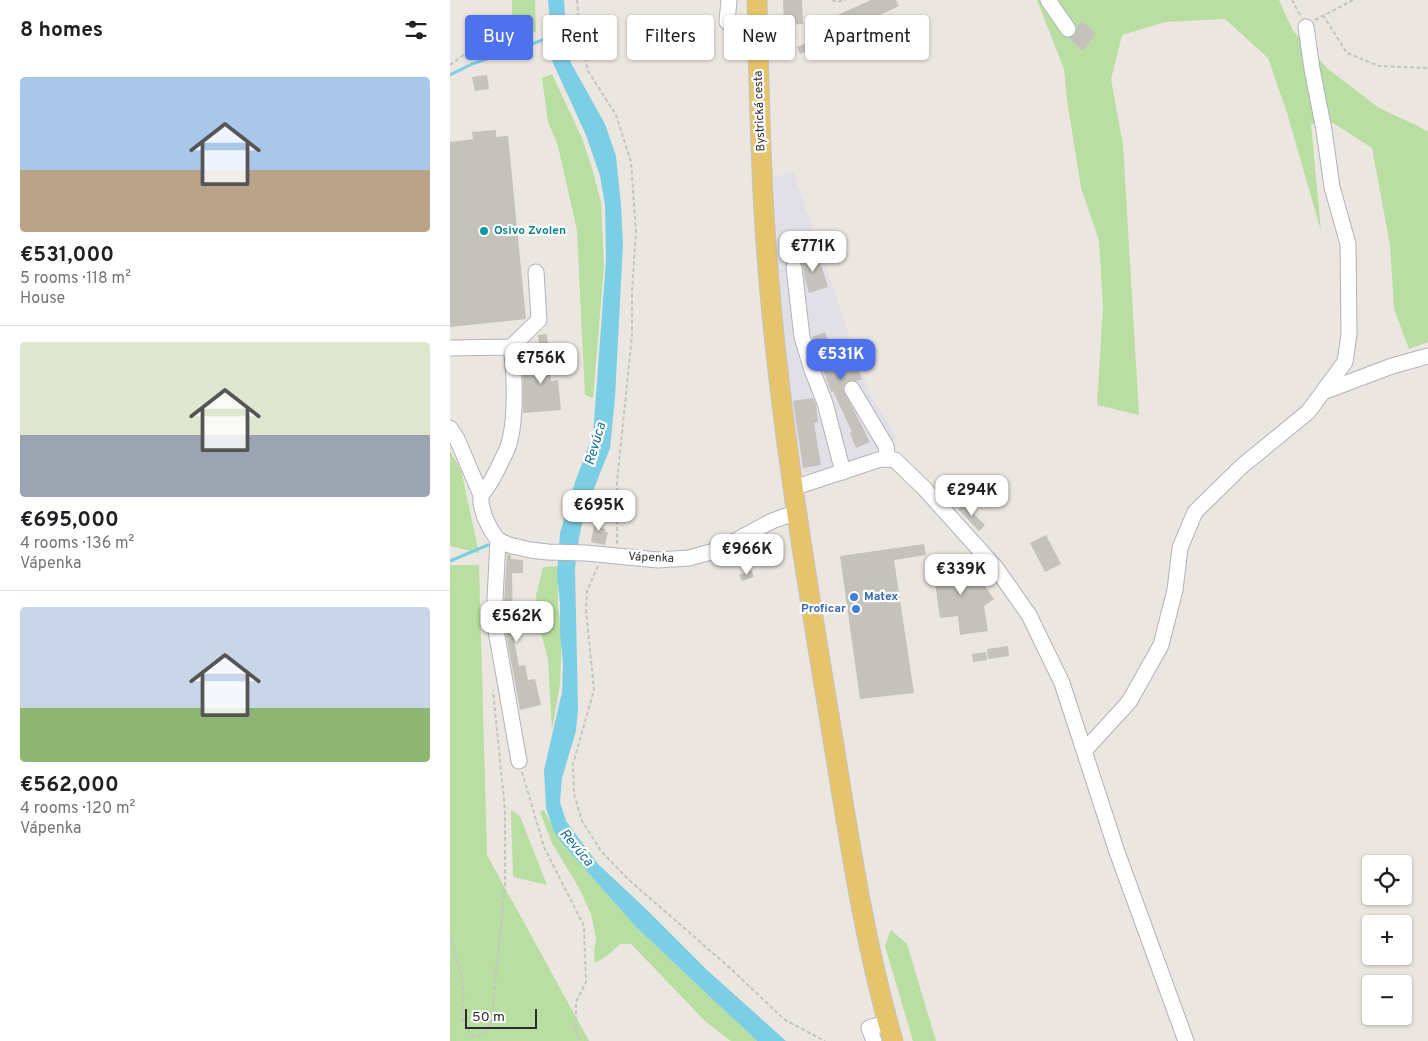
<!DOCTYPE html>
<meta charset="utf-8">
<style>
body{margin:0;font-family:Overpass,sans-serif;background:#f2f2f2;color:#202124;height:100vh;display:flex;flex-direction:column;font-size:19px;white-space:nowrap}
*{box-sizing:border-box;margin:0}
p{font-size:16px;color:#757577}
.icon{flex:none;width:28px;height:28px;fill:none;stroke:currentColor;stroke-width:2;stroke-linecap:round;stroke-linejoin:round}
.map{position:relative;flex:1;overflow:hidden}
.sheet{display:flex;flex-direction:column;background:#fff;width:450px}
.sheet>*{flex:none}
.guide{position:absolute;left:15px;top:15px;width:475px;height:45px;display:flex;gap:10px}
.controls{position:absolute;left:912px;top:855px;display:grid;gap:10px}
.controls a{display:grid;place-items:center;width:50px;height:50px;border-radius:5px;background:#fff;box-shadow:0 1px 4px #0004;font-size:25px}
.scale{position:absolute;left:15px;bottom:12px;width:72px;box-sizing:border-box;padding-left:5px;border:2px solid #2c2c2c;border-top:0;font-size:14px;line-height:18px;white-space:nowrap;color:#2c2c2c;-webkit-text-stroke:4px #fff;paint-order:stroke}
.price{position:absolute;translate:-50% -42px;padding:0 11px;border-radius:10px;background:#fff;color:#222;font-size:16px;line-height:32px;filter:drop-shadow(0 1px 2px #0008)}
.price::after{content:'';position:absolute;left:50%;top:30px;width:15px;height:11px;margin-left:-8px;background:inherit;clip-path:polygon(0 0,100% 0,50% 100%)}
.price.on{background:#4e72ec;color:#fff}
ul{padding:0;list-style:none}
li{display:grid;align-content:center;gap:10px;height:265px;padding:0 20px}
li+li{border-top:1px solid #e0e0e0}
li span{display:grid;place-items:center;height:155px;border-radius:5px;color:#555}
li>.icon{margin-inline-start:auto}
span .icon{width:90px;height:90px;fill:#fffc;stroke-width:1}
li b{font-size:21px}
h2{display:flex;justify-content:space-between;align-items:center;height:60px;padding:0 20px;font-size:21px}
.tag{padding:0 18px;border-radius:5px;background:#fff;box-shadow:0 1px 4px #0004;font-size:18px;line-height:45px}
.tag.on{background:#4e72ec;color:#fff}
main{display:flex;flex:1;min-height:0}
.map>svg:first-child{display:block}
.industrial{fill:#e1e0e6}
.green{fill:#b9dea1}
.water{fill:#7ccee5}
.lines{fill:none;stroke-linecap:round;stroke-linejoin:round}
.stream{stroke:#7ccee5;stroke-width:3}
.building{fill:#c5c1bb}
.minor-casing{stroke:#b0b2bb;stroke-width:17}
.major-casing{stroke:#c4c4c4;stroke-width:21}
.path{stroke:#c4c4c4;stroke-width:2;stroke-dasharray:4 2.5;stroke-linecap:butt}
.minor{stroke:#fff;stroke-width:15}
.major{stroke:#e6c46b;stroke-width:19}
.culture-dot{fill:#0f9aa8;stroke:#fff;stroke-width:2}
.shop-dot{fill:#3f7fe0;stroke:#fff;stroke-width:2}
.labels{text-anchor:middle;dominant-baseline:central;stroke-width:4.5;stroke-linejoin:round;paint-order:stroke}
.street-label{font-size:12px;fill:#2c2c2c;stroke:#fff}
.culture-label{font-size:12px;font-weight:bold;fill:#0d838f;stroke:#fff;text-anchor:start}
.shop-label{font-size:12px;font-weight:bold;fill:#366cbe;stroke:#fff;text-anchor:start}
.water-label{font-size:14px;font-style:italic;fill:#196f94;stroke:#fff}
</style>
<main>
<section class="sheet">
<h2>8 homes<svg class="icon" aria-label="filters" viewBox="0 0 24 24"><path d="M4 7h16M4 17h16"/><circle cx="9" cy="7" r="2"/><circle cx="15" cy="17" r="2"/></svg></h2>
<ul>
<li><span style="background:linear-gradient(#a9c7e8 60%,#b9a48a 0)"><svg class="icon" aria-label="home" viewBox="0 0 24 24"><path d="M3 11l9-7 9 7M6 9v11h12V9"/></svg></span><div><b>€531,000</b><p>5 rooms · 118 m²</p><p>House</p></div></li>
<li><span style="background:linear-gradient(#dfe7d0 60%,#9aa5b1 0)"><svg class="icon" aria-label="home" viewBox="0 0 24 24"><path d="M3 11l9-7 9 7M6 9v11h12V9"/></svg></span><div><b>€695,000</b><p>4 rooms · 136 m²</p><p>Vápenka</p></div></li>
<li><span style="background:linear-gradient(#c9d6e8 65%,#8fb573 0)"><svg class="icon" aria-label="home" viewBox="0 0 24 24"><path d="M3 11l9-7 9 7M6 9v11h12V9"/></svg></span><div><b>€562,000</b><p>4 rooms · 120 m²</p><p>Vápenka</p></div></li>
</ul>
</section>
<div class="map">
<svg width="978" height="1041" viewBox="0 0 978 1041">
<rect width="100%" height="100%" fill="#ece6e0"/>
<path class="industrial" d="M343,171L418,390L447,439L411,458L363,473L355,472L351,468L341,401L327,260L324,177Z"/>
<path class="green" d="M62,0H85L86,32L62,35Z
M587,0H829L843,31L878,69L929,108L966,125L978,132V342L959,349L944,309L940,245L922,148L883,123L861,124L871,231L837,113L818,58L775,19L715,22L672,35L661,79L673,145L689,415L647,405L653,307L649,240L631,188L617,100L614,69Z
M102,74L132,138L142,168L151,202L154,266L143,398L135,395L127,231L108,146L98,122L92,78Z
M0,451L11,470L29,553L0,546Z
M0,565H29L37,855L139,1041H0Z
M108,566V606L112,633L110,684L102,730L98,660L90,628L86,595L93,567Z
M61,810L70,816L97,885L63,877Z
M94,810L111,842L186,927L307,1041H281L256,1022L181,944H170L157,956L145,963L144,954L146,938L141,914L129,888L102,843L90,812Z
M441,930L457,944L486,1041H463L435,946Z"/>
<path class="water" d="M98,0H114L117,45L121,63L155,124L166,156L171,205L173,244L165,398L160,448L134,514L129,538L125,568L128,709L126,731L112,778L110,802L116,821L148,864L196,909L256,969L336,1041H307L186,927L111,842L104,832L96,808L94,770L112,692L113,664L110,632V603L107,575L110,533L125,482L143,435L156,260L155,205L150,176L136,135L103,63L99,46L100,22Z"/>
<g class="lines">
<path class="stream" d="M0,75L22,64L102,37
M0,561L38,545"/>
</g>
<path class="building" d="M333,0H352L353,24L334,25Z
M421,0H446L449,6L373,42L368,30L372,28L370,23Z
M632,21L646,33L633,51L619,38L626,33L627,27Z
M369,37L373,44L350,54L347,47Z
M37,75L39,89L25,91L22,77Z
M46,130V137L58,136L76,319L0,327V142L23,139L22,132Z
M367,252L378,287L359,293L355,280L353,266L348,258Z
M375,332L382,351L399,345L412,379L407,381H398L393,389L420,442L406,448L400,433L402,432L383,391L381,392L362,337Z
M97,334L101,381L108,380L111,410L73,413V372L91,370L88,335Z
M363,398L366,405L368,422L364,423L371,465L353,468L343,401Z
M514,504L535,525L529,531L508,509Z
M146,515L154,517L152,528L156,529L155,532H158L155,545L141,542Z
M596,535L611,564L595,572L580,543Z
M474,544L476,555L444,560L464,693L410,699L390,556Z
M292,548L295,554L291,556L292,558L284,562L283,559L281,560L278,555Z
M57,554L61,555V559L73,560V573H62L63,624H61L69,666L75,665L78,680L85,679L91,705L70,710L53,618Z
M510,557L513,576L523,569L544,599L534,606L538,631L510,635L508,616L490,618L482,561Z
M301,570L304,577L292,581L289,575Z
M558,646L559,656L538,659L537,649Z
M536,652L537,660L523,662L522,654Z"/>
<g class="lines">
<g class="minor-casing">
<path id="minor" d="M598,0L618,29
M277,22L279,0
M344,268L352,337L362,370L375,403L393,472
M0,348L61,347
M402,389L436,446L438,459
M873,392L942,366L978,356
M0,428L7,439L31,495V504L35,518L41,530L48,540L59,545L80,550L98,552L136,553L208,560L239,558L268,550L322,521L347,512
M343,488L431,459L445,460L474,488L546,568L579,615L612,683L667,852L736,1041
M31,495C39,487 43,478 48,468C52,459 58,450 60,440C66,415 65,373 61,347L89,320L86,272
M48,540L44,619L69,761
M634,751L679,702L711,645L725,590L730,548L745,512L792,466L858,412L895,362L899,334L898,244L882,187L874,130L862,69L856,27
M424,1041L419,1028L438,1022"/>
</g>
<g class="major-casing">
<path id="major" d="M307,0C309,81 310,162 316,243C327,401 353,558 379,715C397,824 412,934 443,1041"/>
</g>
<path class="path" d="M127,0L130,35L138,71L166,115L181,162L186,231L182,291V335L167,482V545
M382,0L387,2L396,0
M842,0L851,17
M873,15L897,53L929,66L978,68
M865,20L903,0
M0,65L19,51L78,37
M148,566L137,591L136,610L144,690L123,764L124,794L132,821L151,851L179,880L280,968L335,1020L375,1041
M72,772L94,847L134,926L136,982L126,1002V1031L130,1041
M0,935C4,951 9,966 12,981C17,1002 4,1018 23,1036C39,1034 38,1028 42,1014L55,884V810L43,691"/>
<use href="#minor" class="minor"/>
<use href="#major" class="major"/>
</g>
<circle class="culture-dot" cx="34" cy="231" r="5"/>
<g class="shop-dot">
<circle cx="404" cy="597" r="5"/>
<circle cx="406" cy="609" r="5"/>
</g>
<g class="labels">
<g class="street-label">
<text transform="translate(310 111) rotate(-92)">Bystrická cesta</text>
<text transform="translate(201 558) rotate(3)">Vápenka</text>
</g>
<g class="culture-label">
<text x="44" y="231">Osivo Zvolen</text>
</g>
<g class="shop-label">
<text x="414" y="597">Matex</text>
<text x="396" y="609" text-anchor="end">Proficar</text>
</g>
<g class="water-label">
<text transform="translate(146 444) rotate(-74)">Revúca</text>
<text transform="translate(126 848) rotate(50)">Revúca</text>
</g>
</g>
</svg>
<div class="controls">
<a><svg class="icon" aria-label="locate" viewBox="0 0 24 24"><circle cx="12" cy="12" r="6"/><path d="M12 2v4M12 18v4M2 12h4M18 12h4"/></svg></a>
<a>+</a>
<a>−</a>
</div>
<div class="scale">50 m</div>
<b class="price" style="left:363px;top:273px">€771K</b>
<b class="price on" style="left:391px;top:381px">€531K</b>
<b class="price" style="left:91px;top:385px">€756K</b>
<b class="price" style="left:522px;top:517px">€294K</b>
<b class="price" style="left:149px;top:532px">€695K</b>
<b class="price" style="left:297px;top:576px">€966K</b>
<b class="price" style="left:511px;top:596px">€339K</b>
<b class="price" style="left:67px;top:643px">€562K</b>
<div class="guide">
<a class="tag on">Buy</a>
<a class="tag">Rent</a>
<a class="tag">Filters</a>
<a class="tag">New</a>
<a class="tag">Apartment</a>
</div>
</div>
</main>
